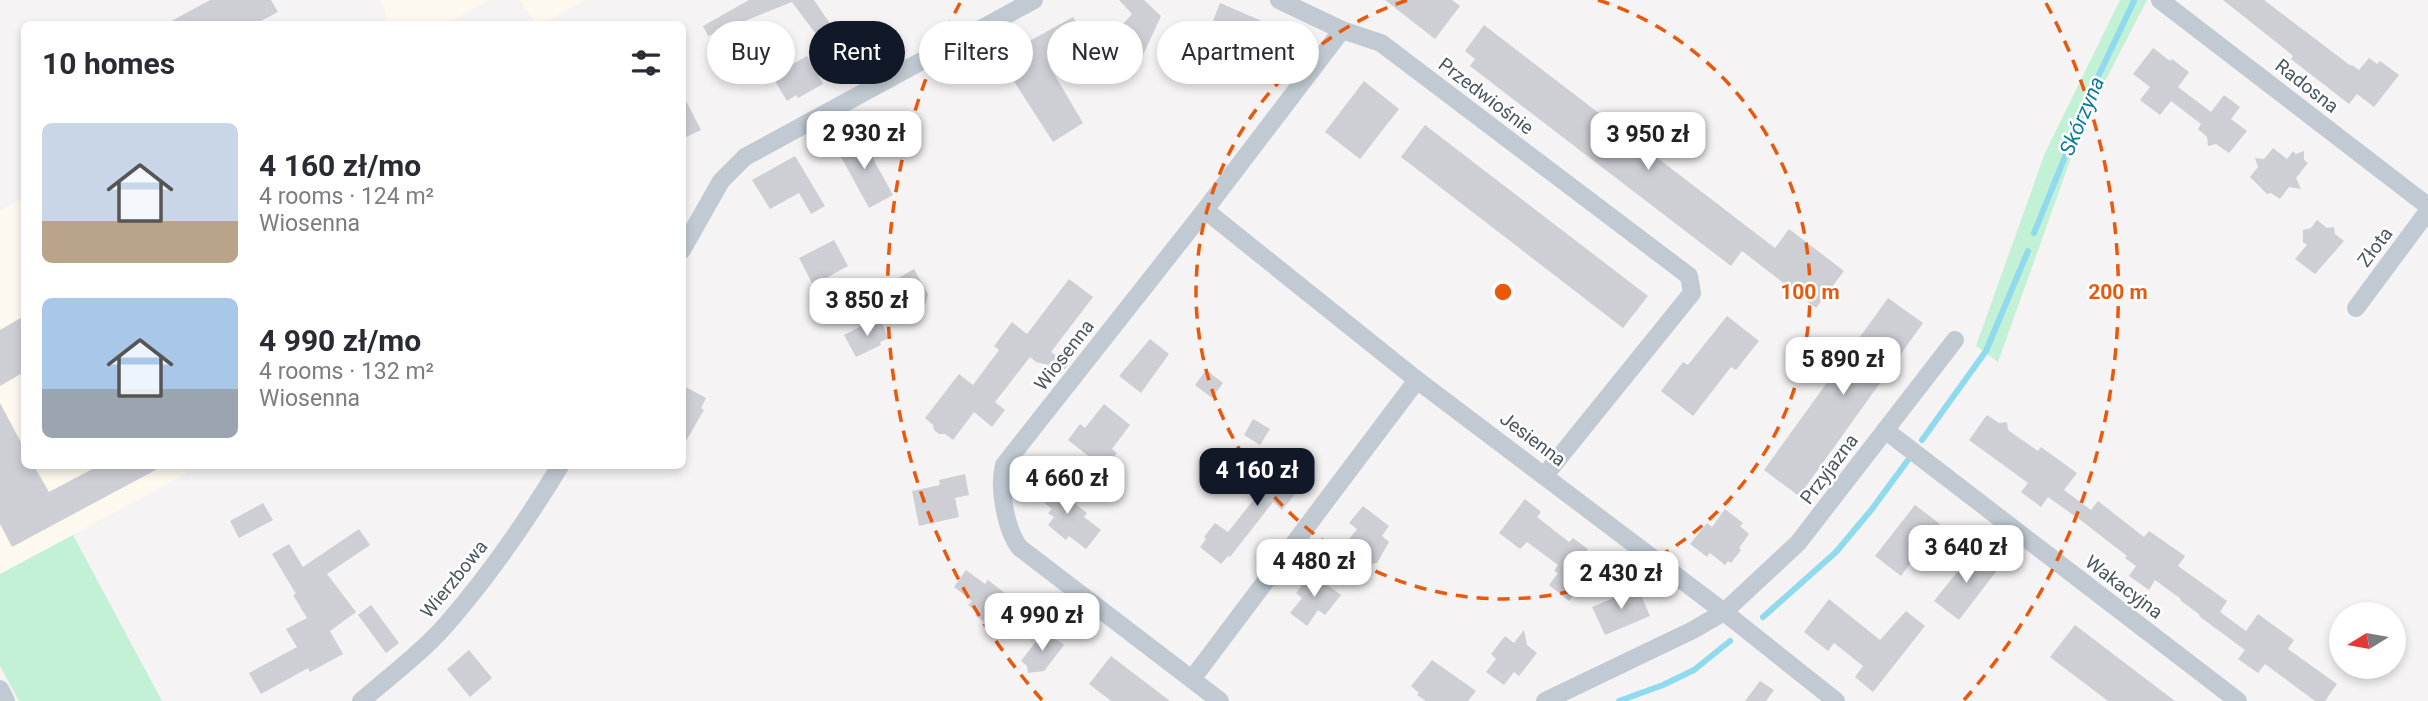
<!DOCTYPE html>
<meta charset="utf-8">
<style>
body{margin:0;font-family:Roboto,sans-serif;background:#f7f7f7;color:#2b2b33;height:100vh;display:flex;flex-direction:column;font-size:26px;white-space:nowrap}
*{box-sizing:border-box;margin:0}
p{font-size:23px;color:#7c7c81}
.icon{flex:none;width:38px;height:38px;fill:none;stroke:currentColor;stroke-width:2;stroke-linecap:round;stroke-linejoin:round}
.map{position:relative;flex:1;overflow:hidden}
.drawer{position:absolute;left:21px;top:21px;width:665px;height:448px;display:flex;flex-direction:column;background:#fff;border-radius:10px;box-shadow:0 4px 10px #0003}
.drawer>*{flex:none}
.hud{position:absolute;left:707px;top:21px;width:665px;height:63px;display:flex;gap:14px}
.needle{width:46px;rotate:259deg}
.tools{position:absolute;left:2329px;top:602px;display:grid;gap:14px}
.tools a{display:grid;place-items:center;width:77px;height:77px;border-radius:50%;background:#fff;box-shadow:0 4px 10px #0003;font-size:35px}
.price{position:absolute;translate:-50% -60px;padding:0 16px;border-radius:14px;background:#fff;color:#222;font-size:23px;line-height:46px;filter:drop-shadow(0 2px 4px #0008)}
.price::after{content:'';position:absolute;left:50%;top:42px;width:21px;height:16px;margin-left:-10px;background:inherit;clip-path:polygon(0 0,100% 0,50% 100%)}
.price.on{background:#111827;color:#fff}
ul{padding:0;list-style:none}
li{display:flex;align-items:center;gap:21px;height:175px;padding:0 21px}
li span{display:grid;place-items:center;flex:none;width:196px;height:140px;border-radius:10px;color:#555}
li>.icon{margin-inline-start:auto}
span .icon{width:84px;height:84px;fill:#fffc;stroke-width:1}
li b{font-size:30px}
h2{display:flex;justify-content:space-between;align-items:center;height:84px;padding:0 21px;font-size:30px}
.pill{padding:0 24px;border-radius:32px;background:#fff;box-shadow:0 4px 10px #0003;font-size:24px;line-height:63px}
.pill.on{background:#111827;color:#fff}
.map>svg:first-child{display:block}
.commercial{fill:#fdf9ef}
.grass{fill:#c3f1d5}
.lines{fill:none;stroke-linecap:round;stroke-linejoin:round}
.stream{stroke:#90daee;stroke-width:6}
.building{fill:#cdcfd5}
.minor{stroke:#c1cad2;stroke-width:18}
.ring{fill:none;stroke:#e8590c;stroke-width:3.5;stroke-dasharray:12 9}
.labels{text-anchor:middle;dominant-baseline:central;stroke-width:5;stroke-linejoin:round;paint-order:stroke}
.street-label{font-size:19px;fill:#4a5661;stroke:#fff}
.water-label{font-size:21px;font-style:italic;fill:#0c7c9b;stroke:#fff}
.centre{fill:#e8590c;stroke:#fff;stroke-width:3.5}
.ring-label{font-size:21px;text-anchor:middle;font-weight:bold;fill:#e8590c;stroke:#fff;stroke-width:5;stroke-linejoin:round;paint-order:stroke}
</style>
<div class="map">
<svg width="2428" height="701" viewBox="0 0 2428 701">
<rect width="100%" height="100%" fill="#f5f3f3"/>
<path class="commercial" d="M380,0H489L445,24H386V12Z
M521,0H585L541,24H535Z
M24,197V466H181L186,474L0,574V211Z"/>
<path class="grass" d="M2120,0H2147L2084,122L1998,362L1976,346L2045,153Z
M73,535L162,701H19L0,666V574Z"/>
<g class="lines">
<path class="stream" d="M2034,233L2095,83L2134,1
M1922,440L1986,351L2028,251
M1763,617L1836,552L1872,509L1908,460
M1619,701L1663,685L1694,670L1730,641"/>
</g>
<path class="building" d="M210,0H271L278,12L255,24H166Z
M749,0H814L844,44L830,53L792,2L735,25L759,66L742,76L717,32L708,36L703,26Z
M1119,0H1144L1161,16L1133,77L1099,50L1132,14Z
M1385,0H1452L1460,6L1435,39Z
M2223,0H2264L2351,66L2352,65L2359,70L2369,58L2377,64L2380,61L2399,75L2374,107L2357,94L2349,104L2291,59L2293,56L2286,50Z
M1220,3L1285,31L1278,48L1260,41L1252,59L1214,43L1222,25L1213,21Z
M1073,17L1090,46L1050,67L1083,123L1053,142L999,58Z
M1484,25L1775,248L1789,229L1844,271L1816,308L1742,251L1731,266L1470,66L1475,59L1465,51Z
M2153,48L2170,61L2172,59L2189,72L2178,87L2211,112L2224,95L2240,107L2231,119L2247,131L2229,153L2216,144L2208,146L2207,137L2198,129L2201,124L2171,101L2160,115L2140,100L2150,87L2133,74Z
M807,56L823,84L798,98L796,95L787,101L772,76Z
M1364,81L1399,109L1360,159L1325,132Z
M682,93L701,130L682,139Z
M1425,125L1648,296L1623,328L1401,157Z
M859,133L893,195L869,208L835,146Z
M2273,148L2287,159L2293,151L2296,154L2304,151V160L2308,163L2296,178L2301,189L2289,187L2280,199L2271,193L2267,194L2250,177L2258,167L2255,158L2264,159Z
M795,156L825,206L811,214L799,193L770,209L752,180Z
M2317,220L2327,228L2334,227L2335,234L2344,241L2315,274L2295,259L2307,245L2303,242V230L2311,228Z
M834,240L848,266L813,285L799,258Z
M914,269L928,294L926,303L916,308L908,304L895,280Z
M1069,279L1093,297L1051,352L1068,365L1065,369L1036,362L1030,357L995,402L1005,410L992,427L974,412L953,440L945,434H939L934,430L933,425L925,418L959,374L973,385L999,350L994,346L1012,322L1027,334Z
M1888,298L1923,323L1799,496L1764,470Z
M24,316V372L0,386V330Z
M1727,316L1759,341L1736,370L1731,367L1693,416L1661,391L1683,362L1688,365Z
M880,320L889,338L880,342L881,345L856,357L844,335L869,322L870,324Z
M1150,339L1169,354L1141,393L1119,376Z
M1206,370L1223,383L1212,398L1195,385Z
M682,385L706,398L701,408L704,410L682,448Z
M0,403L24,448V466H34L49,492L98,466H163L12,547L0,524Z
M1104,404L1130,425L1112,449L1117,453L1105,469L1068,440L1080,424L1085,428Z
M1987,415L1999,423L2007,422L2008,430L2038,451L2041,447L2077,473L2064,490L2091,510L2098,501L2144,537L2149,531L2185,556L2178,566L2227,601L2220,612L2246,631L2258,614L2294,640L2288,649L2337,684L2325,701H2315L2265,664L2258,673L2238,659L2245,650L2199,616L2200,615L2180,600L2181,599L2155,580L2149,590L2129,576L2136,566L2125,558L2127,556L2083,522L2048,497L2041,507L2021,492L2028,483L1969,440Z
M1253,419L1270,429L1260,445L1244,435Z
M1294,449L1312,463L1291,491L1295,494L1282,510L1273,502L1230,557L1228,556L1221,564L1200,547L1206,539L1204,537L1215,523L1228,532Z
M965,474L969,495L955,498L959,517L919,526L912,491L940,485L939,480Z
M1048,479L1066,493L1064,495L1087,513L1084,517L1101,530L1086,549L1069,536L1066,540L1048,525L1054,517L1048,513L1052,509L1035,495Z
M1525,499L1541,512L1537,517L1569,542L1573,538L1588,549L1582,557L1594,568L1569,601L1549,585L1558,573L1554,571L1558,565L1527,542L1520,549L1499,533Z
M263,503L273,520L239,538L230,521Z
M1915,505L1940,524L1901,576L1875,556Z
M1363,506L1389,526L1382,536L1389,542L1377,563L1370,564L1362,557L1357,566L1339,552L1357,529L1349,523Z
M1725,509L1743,523L1740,526L1749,534L1739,548L1741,550L1731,563L1728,561L1725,565L1710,553L1707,557L1690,544L1707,523L1712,527Z
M359,529L370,545L327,574L356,612L330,631L343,654L310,672L308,668L261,694L249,673L297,647L286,629L307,618L293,595L296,594L272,554L289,544L303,567Z
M1974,551L1998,569L1959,620L1934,601Z
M966,570L985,584L988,580L1019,604L1003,625L994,618L988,625L975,615L977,612L968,605L972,601L954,587Z
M1311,573L1341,595L1325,615L1318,610L1307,626L1290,613L1302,598L1296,593Z
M1638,588L1650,616L1605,635L1592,607Z
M1829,599L1880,640L1906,611L1925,626L1873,692L1855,677L1863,666L1834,643L1828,651L1804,632Z
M371,605L399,643L386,653L358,615Z
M2075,625L2146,679L2175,701H2108L2067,670L2050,657Z
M1524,630L1527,645L1537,653L1519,676L1514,672L1504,685L1486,672L1496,659L1491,654L1505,636L1514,643Z
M1044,631L1064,645L1044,671L1028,673L1027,666L1021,661Z
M469,650L492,678L470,697L447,669Z
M1111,656L1128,669L1170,701H1111L1089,684Z
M1432,660L1476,691L1468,701H1426L1417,695L1419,693L1411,686Z
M1760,681L1774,690L1766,701H1745Z"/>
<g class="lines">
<path class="minor" d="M1279,0L1342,30L1381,43L1689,276L1692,293L1545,475
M2160,0L2428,206
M1205,210L1417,380L1724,612L1836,701
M682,250L721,181L745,157L1034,0
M2356,308L2428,211
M1885,430L2238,701
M1192,679L1417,380
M0,689L6,701
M361,701C389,677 420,654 445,626C488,577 526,522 560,466
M1220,701L1020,548C1006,531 998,487 1004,465L1205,210L1342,30
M1545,701L1693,630L1724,612L1798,543L1955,340"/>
</g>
<g class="ring">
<path d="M1598 0A307 307 0 1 1 1408 0"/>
<path d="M1042 700A615 615 0 0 1 960 3M2046 3A615 615 0 0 1 1964 700"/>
</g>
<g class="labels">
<g class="street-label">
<text transform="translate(2307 86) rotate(38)">Radosna</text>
<text transform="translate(1486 96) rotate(37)">Przedwiośnie</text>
<text transform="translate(2375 247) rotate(-53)">Złota</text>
<text transform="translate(1064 355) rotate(-52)">Wiosenna</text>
<text transform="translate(1533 439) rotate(37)">Jesienna</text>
<text transform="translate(1829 469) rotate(-53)">Przyjazna</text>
<text transform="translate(454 579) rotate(-51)">Wierzbowa</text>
<text transform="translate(2124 587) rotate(37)">Wakacyjna</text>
</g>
<g class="water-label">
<text transform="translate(2082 116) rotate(-67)">Skórzyna</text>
</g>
</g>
<circle cx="1503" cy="292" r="10" class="centre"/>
<g class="ring-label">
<text x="1810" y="299">100 m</text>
<text x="2118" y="299">200 m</text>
</g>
</svg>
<div class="tools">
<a><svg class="needle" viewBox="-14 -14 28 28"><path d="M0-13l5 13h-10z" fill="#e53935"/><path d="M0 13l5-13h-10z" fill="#7c7c81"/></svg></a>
</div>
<b class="price" style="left:864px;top:171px">2 930 zł</b>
<b class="price" style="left:1648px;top:172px">3 950 zł</b>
<b class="price" style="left:867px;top:338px">3 850 zł</b>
<b class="price" style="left:1843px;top:397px">5 890 zł</b>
<b class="price on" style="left:1257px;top:508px">4 160 zł</b>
<b class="price" style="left:1067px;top:516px">4 660 zł</b>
<b class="price" style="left:1966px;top:585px">3 640 zł</b>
<b class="price" style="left:1314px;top:599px">4 480 zł</b>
<b class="price" style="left:1621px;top:611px">2 430 zł</b>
<b class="price" style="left:1042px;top:653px">4 990 zł</b>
<div class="hud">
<a class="pill">Buy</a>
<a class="pill on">Rent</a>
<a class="pill">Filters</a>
<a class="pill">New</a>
<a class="pill">Apartment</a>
</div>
<section class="drawer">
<h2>10 homes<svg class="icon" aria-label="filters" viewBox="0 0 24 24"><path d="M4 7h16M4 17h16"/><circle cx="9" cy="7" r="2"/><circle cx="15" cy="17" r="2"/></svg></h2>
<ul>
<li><span style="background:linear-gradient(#c9d6e8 70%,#b9a48a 0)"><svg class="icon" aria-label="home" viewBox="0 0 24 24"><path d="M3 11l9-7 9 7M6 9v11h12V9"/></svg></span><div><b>4 160 zł/mo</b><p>4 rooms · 124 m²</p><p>Wiosenna</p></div></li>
<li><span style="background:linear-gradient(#a9c7e8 65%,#9aa5b1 0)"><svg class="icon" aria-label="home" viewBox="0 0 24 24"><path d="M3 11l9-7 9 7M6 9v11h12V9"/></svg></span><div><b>4 990 zł/mo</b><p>4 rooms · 132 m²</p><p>Wiosenna</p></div></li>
</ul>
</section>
</div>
